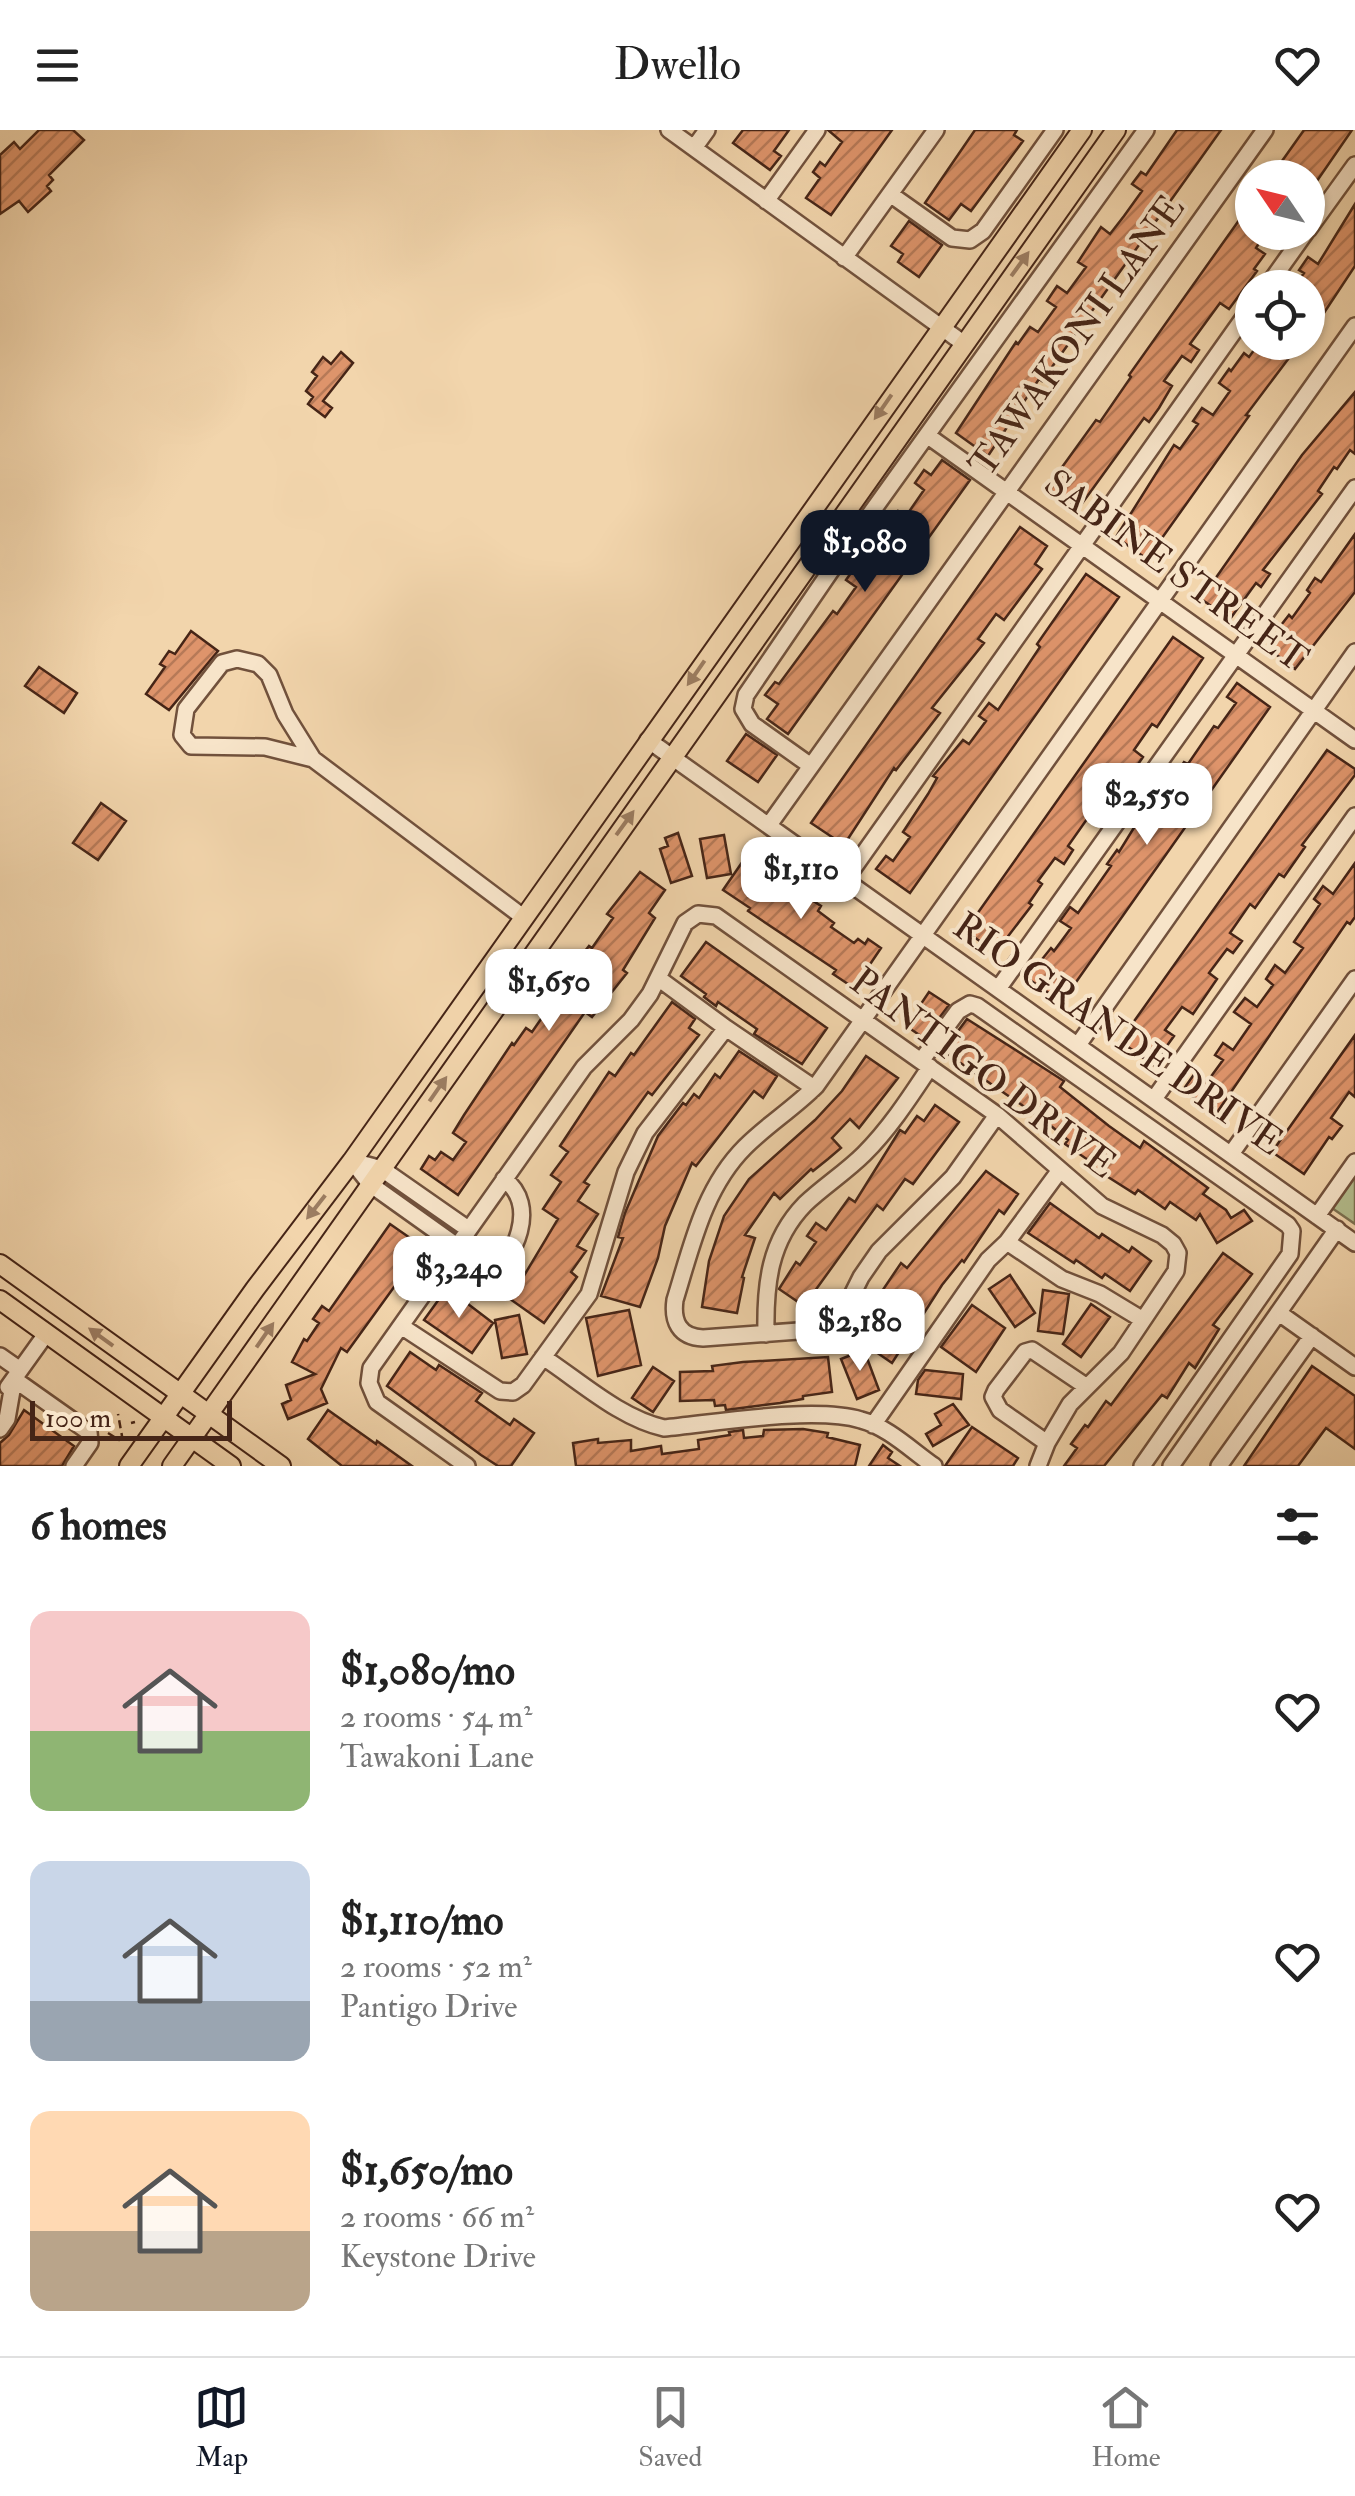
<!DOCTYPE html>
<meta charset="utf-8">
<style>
body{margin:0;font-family:"IM FELL Double Pica",serif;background:#f6f6f6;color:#222;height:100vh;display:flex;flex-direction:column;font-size:38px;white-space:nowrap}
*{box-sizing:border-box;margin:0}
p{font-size:32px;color:#767676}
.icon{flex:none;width:55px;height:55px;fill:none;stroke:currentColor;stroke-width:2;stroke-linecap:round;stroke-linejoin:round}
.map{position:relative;height:1336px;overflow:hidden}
.side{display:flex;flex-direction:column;background:#fff;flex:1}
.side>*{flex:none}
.needle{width:65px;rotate:305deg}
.tools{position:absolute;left:1235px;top:30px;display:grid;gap:20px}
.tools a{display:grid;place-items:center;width:90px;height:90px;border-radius:50%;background:#fff;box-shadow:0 2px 8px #0004;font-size:50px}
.scale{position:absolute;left:30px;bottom:25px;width:202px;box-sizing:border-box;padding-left:10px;border:5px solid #462517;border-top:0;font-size:28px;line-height:35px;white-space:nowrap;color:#462517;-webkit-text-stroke:8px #f7e4c9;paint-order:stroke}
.price{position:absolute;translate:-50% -85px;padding:0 22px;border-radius:20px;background:#fff;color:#222;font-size:32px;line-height:65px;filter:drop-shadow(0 2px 5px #0008)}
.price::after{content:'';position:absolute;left:50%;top:60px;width:30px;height:22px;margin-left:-15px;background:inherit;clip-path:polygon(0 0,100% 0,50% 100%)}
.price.selected{background:#111827;color:#fff}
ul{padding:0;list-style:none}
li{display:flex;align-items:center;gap:30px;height:250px;padding:0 30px}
li span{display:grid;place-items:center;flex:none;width:280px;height:200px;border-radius:20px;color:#555}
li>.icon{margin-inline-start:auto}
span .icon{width:120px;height:120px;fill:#fffc;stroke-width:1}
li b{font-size:42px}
h2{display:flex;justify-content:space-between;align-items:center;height:120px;padding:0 30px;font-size:42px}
header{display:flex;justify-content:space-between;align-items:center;height:130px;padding:0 30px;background:#fff;font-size:45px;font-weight:600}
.menu{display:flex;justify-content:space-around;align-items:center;height:140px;border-top:2px solid #e0e0e0;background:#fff;font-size:28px;color:#767676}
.menu a{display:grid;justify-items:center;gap:5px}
.menu .selected{color:#111827}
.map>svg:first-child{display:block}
.grass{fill:url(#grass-tufts);stroke:#7d7252;stroke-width:2.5}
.building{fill:url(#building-hatch);stroke:#462517;stroke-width:2.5}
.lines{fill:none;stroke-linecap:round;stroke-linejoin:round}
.minor-casing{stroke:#71513c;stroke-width:20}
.major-casing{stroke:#462517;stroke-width:22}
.path{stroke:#462517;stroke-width:2.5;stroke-dasharray:8 5;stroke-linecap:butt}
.minor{stroke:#f7e4c9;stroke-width:15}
.major{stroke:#f2d5ac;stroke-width:18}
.oneway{fill:#9c7d62}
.labels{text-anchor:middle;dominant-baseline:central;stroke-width:8;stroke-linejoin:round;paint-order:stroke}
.street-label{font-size:38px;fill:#462517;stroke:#f7e4c9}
</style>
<header><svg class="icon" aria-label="menu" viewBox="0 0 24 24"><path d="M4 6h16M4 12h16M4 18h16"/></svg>Dwello<svg class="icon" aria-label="heart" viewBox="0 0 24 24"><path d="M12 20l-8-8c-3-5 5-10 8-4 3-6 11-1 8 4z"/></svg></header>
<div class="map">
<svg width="1355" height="1336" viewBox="0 0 1355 1336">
<defs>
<pattern id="grass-tufts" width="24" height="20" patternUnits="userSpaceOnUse" patternTransform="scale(2.5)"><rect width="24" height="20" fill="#b4be8e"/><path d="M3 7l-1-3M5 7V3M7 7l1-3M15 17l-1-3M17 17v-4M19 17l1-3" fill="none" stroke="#949a73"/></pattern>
<pattern id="building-hatch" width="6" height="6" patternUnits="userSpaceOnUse" patternTransform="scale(2.5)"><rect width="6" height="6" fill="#de946b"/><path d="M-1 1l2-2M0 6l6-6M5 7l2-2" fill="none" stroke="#b67957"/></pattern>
</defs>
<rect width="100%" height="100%" fill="#f2d5ac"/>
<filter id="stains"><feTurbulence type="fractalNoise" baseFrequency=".002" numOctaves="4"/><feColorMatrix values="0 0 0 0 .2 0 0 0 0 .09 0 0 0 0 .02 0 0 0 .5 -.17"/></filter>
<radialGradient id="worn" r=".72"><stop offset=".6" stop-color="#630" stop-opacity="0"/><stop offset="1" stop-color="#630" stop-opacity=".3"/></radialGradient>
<path class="grass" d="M1355,1039V1094L1329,1076Z"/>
<path class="building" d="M39,0H73L84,10L49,45L53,50L47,56L51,61L28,82L19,71L0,84V25L14,12L20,19Z
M743,0H789L774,21L781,26L770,40L733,13Z
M828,0H892L831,85L806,68L820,48L813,42L820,32L825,36L842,12Z
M975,0H1017L1014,5L1023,11L971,81L961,74L949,90L925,73Z
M1177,0H1221L1042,251L1039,249L988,326L956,303L1016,212L1018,214L1030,197L1038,202L1056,177L1047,171L1057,156L1067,163L1086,137L1078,132L1101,97L1110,104L1124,86L1142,61L1132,54L1141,42L1146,45Z
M1304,0H1352L1308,64V48H1270Z
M1252,72V102H1266L1256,118L1265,124L1254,139L1257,141L1229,179L1220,173L1209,188L1190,214L1199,220L1191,232L1182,226L1164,251L1172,256L1159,278L1149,292L1144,288L1078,379L1047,358L1096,290L1100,292L1131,247L1129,245Z
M1355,74V136L1308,207V158H1293L1304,143L1299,140L1308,127L1318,134Z
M909,91L942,115L919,147L898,132L903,124L891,116Z
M1260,212H1301L1246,285L1249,286L1147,429L1116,407L1174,315L1180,319L1198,294L1193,291L1202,278L1213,285L1230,261L1219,253L1229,239L1231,241L1244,223L1249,227Z
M341,222L353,233L323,271L332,278L325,287L308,274L313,267L306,261L317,246L312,242L323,227L331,234Z
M1355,262V324L1350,320L1337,339L1334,337L1318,361L1322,364L1263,440L1270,444L1261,457L1256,453L1230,489L1201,469L1302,325Z
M942,330L970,350L788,604L767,589L778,574L765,565L775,552L779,554L833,481L837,484L856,457L846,450L870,416L879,422L895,398L888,394L898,381L906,386L924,360L915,353L924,340L931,345Z
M1020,397L1047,416L1035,434L1042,439L1004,490L996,484L978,509L984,513L932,578L940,583L896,640L894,638L844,715L811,693Z
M1355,404V462L1295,539L1269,519L1282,502L1278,499L1289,485L1292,488L1310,463L1307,460L1315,448L1321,452Z
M1086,444L1119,467L910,763L876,739L886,726L893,731L910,707L903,702L928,664L937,648L933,646L963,610L969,614L986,591L979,586L989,573L998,580L1040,517L1037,514Z
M191,501L218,521L169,580L146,564L165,537L160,534L169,521L175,524Z
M1173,507L1203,528L1157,597L1152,594L1134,620L1143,627L1134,640L1131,638L1104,676L1099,672L1068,716L1073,720L1064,734L1055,728L1038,751L1042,754L1029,773L1032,775L996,822L965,801Z
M39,537L77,563L64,583L25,556Z
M1237,553L1270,577L1062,872L1027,848L1051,818L1054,821L1071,798L1060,791L1070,777L1078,783L1111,736L1107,734L1117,720L1119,722L1143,683L1149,687L1184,632L1188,634L1214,596L1218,598L1236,573L1227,567Z
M746,604L777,625L758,652L727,631Z
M1327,620L1355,639V645L1302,715L1305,717L1284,747L1279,744L1255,778L1250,774L1230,803L1242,811L1233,823L1227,819L1209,843L1217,849L1193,884L1182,877L1165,900L1174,906L1153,935L1120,911Z
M101,673L126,691L98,730L73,713Z
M678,703L692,746L671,753L660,719L668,716L665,708Z
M724,705L731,744L707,748L700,709Z
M743,731L771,748L773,745L821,776L818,781L834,793L831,797L854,813L858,809L865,814L868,809L881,818L854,858L833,844L836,840L748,781L750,778L723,760Z
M1355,733V787L1350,794L1347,792L1216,984L1183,960L1195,943L1207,952L1223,930L1215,925L1223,913L1233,920L1251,894L1234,882L1245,868L1257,877L1273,855L1266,849L1275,835L1285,843L1303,818L1294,812L1320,774L1314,769L1323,756L1333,764Z
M640,742L665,760L649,783L655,788L623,840L627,843L592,887L585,882L458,1065L421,1039L429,1026L435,1030L441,1022L453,1030L466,1012L453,1003L464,985L512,913L514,915L526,898L532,902L559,863L555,861L570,840L589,816L592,818L613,788L607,784Z
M706,812L827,898L802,934L754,904L757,899L718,872L716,876L704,867L706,864L681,846Z
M929,862L949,875L924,908L906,896Z
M672,872L695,889L689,898L699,905L652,965L648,962L584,1052L589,1055L578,1071L598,1084L577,1116L586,1121L571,1142L577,1147L544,1193L510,1169L558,1089L543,1079L561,1052L551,1045L568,1022L560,1016L609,942L615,946L631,923L634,925Z
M967,889L1064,951L1060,957L1109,996L1140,1018L1144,1011L1208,1058L1203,1064L1226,1080L1231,1088L1244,1080L1252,1091L1217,1113L1200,1084L1196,1090L1170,1072L1165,1079L1138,1060L1135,1064L1089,1035L1091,1032L1065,1014L1068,1010L1045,991L943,921Z
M1355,905V967L1349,962L1331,988L1342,996L1332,1009L1329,1007L1304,1044L1272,1022Z
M739,921L777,946L763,968L754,961L696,1036L692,1033L665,1096L658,1128L640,1177L601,1166L623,1108L618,1107L625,1083L658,1006L683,973L686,975L694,964L699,968L715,944L720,948Z
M866,926L898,948L859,998L850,989L832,1008L841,1018L828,1029L813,1041L811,1039L780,1069L774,1063L745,1105L755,1108L742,1147L744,1148L737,1183L702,1177L709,1131L724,1086L749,1049L815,990L842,961Z
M935,975L959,992L913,1054L905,1049L883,1080L877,1075L804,1176L779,1159L796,1132L800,1135L816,1112L807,1106L816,1093L826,1100L849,1068L855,1072L900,1000L905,1003L917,986L924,991Z
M986,1041L1018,1064L1004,1084L999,1080L964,1132L962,1130L942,1155L892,1233L860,1211L878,1185L870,1179L901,1133L907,1138Z
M1050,1073L1099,1108L1102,1104L1129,1122L1132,1117L1151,1131L1130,1161L1105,1144L1102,1148L1076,1130L1074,1133L1028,1103Z
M390,1094L423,1117L347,1222L341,1218L321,1259L327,1273L288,1289L282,1274L291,1270L286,1255L315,1244L292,1232L304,1209L307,1211L319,1193L313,1189L322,1176L329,1181Z
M1223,1123L1252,1144L1213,1195L1219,1199L1195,1238L1189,1233L1167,1268L1162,1265L1104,1336H1064L1077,1318L1071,1314L1085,1295L1088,1297L1106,1271L1111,1275Z
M1010,1145L1035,1183L1015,1197L989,1159Z
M447,1158L493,1193L472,1223L424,1190Z
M1043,1160L1069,1164L1063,1204L1038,1201Z
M1091,1174L1110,1187L1081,1227L1063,1214Z
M972,1175L1005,1198L976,1242L941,1217Z
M629,1180L641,1235L598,1246L586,1188Z
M519,1185L527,1224L502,1228L495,1190Z
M864,1220L879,1260L857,1269L841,1229Z
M410,1222L436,1240L439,1235L482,1263L476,1271L510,1295L514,1289L534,1303L511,1336H498L481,1325L387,1256Z
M828,1227L832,1262L803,1266V1269L780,1273L726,1280L725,1275L715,1276L714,1270L680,1271V1242L713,1241L712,1236L743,1232Z
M1312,1236L1355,1266V1319L1326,1298L1298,1336H1244Z
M653,1237L674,1251L653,1282L632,1268Z
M925,1240L963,1244L961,1269L916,1264L918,1250Z
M953,1274L969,1295L933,1316L926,1304L941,1295L935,1284Z
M24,1280L74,1316L62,1336H0V1313L9,1305Z
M328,1280L376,1314L377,1311L412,1336H342L308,1309Z
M972,1297L1018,1328L1013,1336H945Z
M803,1299L828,1303L827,1307L860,1315L855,1336H576L573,1313L598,1309V1313L631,1310V1321L661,1316L662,1324L699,1319L698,1310L730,1305L729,1302L743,1300L744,1308L763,1306L764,1300Z
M883,1315L892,1322L888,1328L900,1336H869Z"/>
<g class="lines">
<g class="minor-casing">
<path id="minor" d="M669,0L963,213
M694,18L707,0
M890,64L952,108L970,110L983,101L1055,0
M766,71L817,0
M1308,100L1355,35
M844,128L936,0
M1266,158L1306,102
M928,306L1355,610
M648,610L1355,1113
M313,629L265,617L191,616L182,605L186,579L222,533L237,529L258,534L269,545L285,584L313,629L523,787
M811,636L752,594L743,579L746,565L858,401L1146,0
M769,695L1265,0
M845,750L1252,176
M998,859L1355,358
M726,898L814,958
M1078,915L1355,522
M921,931L958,881L970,874L977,876L1288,1095L1292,1101L1290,1124L1142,1336
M1154,969L1355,686
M997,985L953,1047L879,1121L861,1147L838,1193L825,1199L703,1208C679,1207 672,1191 675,1170C692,1115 704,1058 745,1017C767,995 794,978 816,956L1355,196
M1231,1024L1355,849
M352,1031L382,1039L468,1099
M352,1031L370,1054L457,1116
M1317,1086L1355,1032
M1007,1112L1060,1040
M448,1129L477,1149L486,1150C516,1129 539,1075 504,1049
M1279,1183L1355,1237
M401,1196L500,1261L513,1262L523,1255L589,1164L626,1042L645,1003L726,898L658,848
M766,1204C765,1155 769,1111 805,1074C824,1056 846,1042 864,1024C890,998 910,967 930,937
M0,1226L20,1240
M543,1227C581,1252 620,1288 664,1298C716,1293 814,1276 861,1290C888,1297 911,1320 934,1336
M8,1257L46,1204
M873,1295L988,1130L1007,1112L1062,1149L1100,1164L1143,1190
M0,1299L7,1289L14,1249L89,1302L90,1313L74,1336
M1047,1313L1000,1280L993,1267L996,1260L1025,1222L1032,1220L1087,1257
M467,1336L377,1272L369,1253L371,1238L584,937L631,890L650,864L685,793L698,784L716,786L997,985L1102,1076L1162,1105L1173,1114L1178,1123L1176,1141L1121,1223L1070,1274L1047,1313L1038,1336
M1171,1336L1337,1099
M1219,1336L1312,1206"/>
</g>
<g class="major-casing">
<path id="major" d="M0,1134L281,1336
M0,1170L231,1336
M129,1336L255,1159L352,1031L1082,0
M172,1336L1116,0"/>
</g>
<path class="path" d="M131,1293L135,1292
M108,1303L119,1310L122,1306L118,1284"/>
<use href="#minor" class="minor"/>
<use href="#major" class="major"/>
</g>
<defs><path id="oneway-solid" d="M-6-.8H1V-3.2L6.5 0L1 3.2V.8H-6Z" transform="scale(2.5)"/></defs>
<g class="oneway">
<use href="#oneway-solid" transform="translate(1020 134) rotate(-54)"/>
<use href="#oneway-solid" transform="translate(883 277) rotate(125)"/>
<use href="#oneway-solid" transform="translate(696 543) rotate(125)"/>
<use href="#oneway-solid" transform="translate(625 693) rotate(-54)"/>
<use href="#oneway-solid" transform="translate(438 959) rotate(-55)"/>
<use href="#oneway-solid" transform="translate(316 1077) rotate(128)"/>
<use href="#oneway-solid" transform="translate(265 1205) rotate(-55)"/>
<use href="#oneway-solid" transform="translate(101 1207) rotate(-144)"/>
</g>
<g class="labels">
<g class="street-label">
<text transform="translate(1077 206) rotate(-54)">TAWAKONI LANE</text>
<text transform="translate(1176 441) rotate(36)">SABINE STREET</text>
<text transform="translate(1118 904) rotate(35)">RIO GRANDE DRIVE</text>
<text transform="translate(983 943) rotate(37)">PANTIGO DRIVE</text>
</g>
</g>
<rect width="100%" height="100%" filter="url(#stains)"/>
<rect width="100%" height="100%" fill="url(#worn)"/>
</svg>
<div class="tools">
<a><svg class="needle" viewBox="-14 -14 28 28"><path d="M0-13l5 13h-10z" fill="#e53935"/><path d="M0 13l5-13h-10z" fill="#767676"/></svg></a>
<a><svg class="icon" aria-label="locate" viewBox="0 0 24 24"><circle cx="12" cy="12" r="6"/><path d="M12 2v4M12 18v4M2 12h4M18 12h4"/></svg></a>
</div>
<div class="scale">100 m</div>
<b class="price selected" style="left:865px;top:465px">$1,080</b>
<b class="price" style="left:1147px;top:718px">$2,550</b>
<b class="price" style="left:801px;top:792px">$1,110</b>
<b class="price" style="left:549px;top:904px">$1,650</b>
<b class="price" style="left:459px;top:1191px">$3,240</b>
<b class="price" style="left:860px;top:1244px">$2,180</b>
</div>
<section class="side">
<h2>6 homes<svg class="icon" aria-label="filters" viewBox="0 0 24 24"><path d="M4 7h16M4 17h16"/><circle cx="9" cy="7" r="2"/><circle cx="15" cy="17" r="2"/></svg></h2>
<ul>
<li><span style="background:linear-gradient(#f6c9c9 60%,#8fb573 0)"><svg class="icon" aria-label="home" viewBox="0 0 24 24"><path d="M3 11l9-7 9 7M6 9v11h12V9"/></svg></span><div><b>$1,080/mo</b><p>2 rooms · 54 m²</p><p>Tawakoni Lane</p></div><svg class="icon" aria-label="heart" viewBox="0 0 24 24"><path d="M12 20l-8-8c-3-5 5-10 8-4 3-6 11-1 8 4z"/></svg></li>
<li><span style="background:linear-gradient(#c9d6e8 70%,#9aa5b1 0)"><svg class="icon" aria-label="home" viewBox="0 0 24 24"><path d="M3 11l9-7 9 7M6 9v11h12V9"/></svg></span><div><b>$1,110/mo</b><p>2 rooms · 52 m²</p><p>Pantigo Drive</p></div><svg class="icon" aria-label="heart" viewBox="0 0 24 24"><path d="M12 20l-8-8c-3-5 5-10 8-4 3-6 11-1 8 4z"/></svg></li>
<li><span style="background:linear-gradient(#ffd9b3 60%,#b9a48a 0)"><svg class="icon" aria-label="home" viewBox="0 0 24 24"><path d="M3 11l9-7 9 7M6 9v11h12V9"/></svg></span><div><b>$1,650/mo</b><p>2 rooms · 66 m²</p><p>Keystone Drive</p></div><svg class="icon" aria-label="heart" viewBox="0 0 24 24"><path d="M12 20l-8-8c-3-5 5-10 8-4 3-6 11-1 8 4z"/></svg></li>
</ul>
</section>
<nav class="menu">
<a class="selected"><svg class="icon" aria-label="map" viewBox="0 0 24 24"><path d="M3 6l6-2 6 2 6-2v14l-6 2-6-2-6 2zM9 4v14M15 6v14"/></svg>Map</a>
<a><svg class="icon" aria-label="saved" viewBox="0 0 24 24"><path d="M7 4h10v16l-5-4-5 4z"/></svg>Saved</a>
<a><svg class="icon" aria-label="home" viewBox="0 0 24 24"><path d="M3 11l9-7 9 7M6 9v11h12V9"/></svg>Home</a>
</nav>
